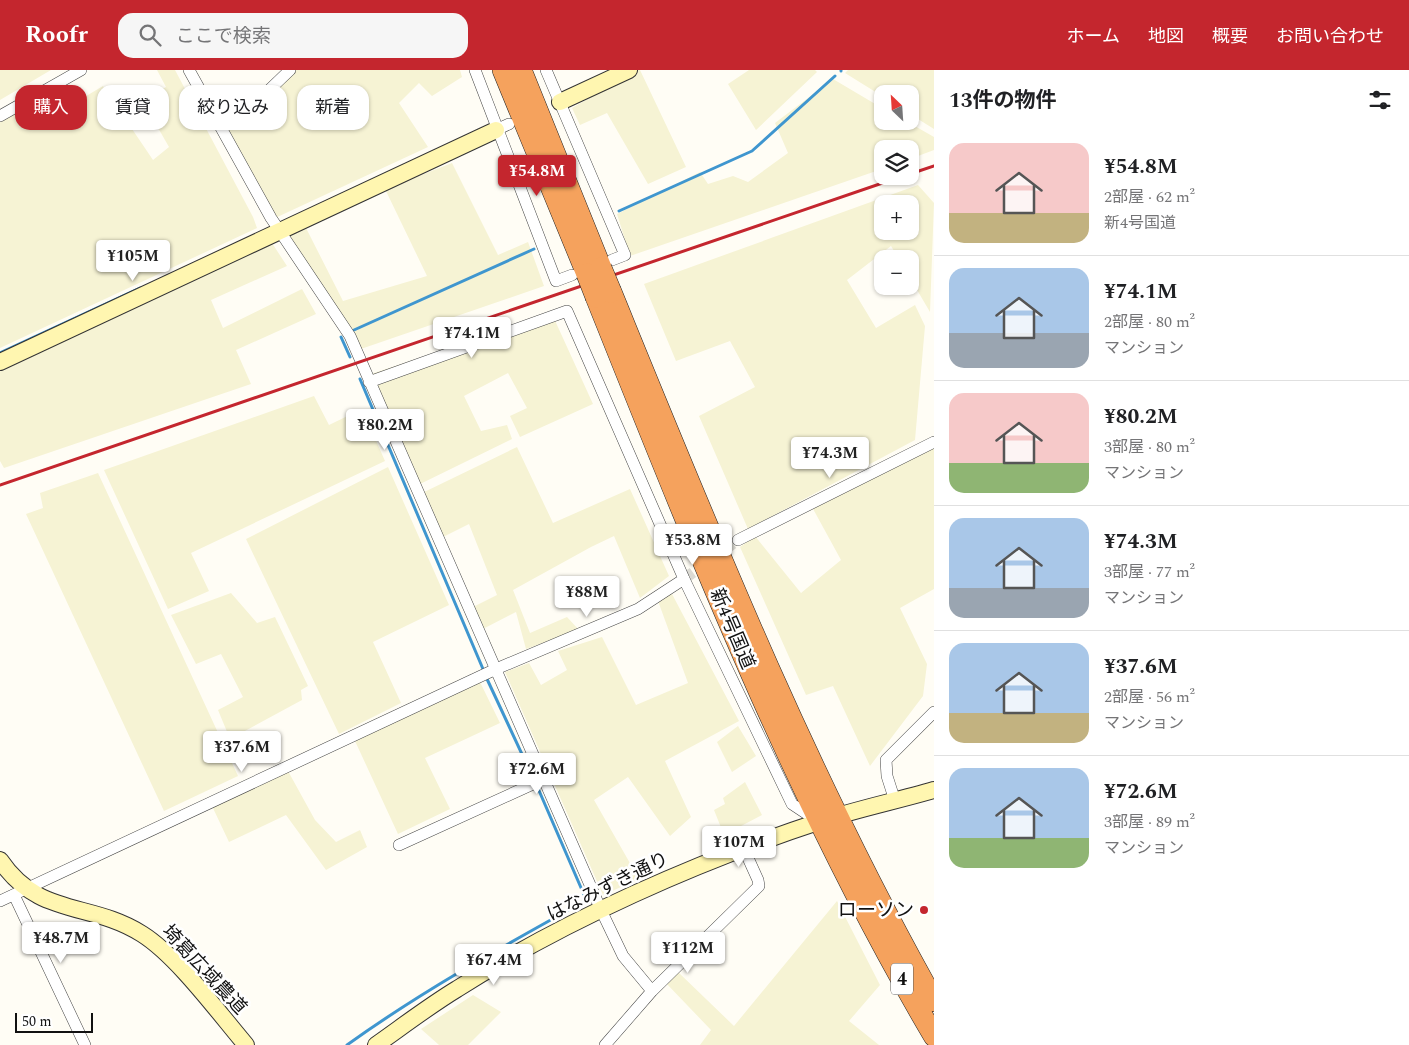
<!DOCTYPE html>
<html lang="ja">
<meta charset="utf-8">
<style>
body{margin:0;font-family:Spectral,"Noto Sans JP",serif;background:#f6f6f6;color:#202124;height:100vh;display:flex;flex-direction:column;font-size:19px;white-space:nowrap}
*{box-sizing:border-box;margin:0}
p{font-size:16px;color:#757577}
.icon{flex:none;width:28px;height:28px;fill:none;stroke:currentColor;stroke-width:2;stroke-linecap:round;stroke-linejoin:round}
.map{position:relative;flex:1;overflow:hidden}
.side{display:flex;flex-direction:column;background:#fff;width:475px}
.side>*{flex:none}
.top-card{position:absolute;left:15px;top:15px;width:475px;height:45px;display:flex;gap:10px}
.needle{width:32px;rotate:335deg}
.tools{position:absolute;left:874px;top:15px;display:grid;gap:10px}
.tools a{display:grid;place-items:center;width:45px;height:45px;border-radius:10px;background:#fff;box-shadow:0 1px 4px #0004;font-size:25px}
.scale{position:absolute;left:15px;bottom:12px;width:78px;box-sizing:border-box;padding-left:5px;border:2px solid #111;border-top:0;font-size:14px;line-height:18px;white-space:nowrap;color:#111;-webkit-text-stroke:4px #fff;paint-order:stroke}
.price{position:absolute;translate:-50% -42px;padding:0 11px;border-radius:5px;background:#fff;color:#222;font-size:16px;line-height:32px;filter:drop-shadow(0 1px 2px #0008)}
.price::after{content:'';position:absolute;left:50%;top:30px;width:15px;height:11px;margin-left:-8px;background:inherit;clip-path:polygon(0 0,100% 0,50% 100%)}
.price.current{background:#c4262e;color:#fff}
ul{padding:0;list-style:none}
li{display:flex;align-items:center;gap:15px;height:125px;padding:0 15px}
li+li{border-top:1px solid #e0e0e0}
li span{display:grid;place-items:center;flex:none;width:140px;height:100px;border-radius:15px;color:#555}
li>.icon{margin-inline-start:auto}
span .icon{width:60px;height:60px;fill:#fffc;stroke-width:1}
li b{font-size:21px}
h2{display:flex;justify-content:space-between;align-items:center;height:60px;padding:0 15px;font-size:21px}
.pill{padding:0 18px;border-radius:15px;background:#fff;box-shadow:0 1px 4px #0004;font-size:18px;line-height:45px}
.pill.current{background:#c4262e;color:#fff}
header{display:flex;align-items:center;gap:30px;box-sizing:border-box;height:70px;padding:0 25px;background:#c4262e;color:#fff}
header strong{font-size:24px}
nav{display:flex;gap:28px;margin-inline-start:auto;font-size:18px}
.search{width:350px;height:45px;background:#f6f6f6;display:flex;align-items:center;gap:12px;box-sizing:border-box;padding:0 18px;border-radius:15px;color:#757577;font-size:19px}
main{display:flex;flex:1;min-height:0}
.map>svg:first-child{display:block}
.farmland{fill:#f6f3d4;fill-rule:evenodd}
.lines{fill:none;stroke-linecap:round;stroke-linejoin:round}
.stream{stroke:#3f96cf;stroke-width:3}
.street-tunnel{stroke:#dbdad3;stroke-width:11;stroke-dasharray:11 5.5;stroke-linecap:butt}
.street-casing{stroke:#444;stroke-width:12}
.secondary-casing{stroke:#333;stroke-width:18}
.highway-casing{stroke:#222;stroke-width:22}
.street{stroke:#fff;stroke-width:11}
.secondary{stroke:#fff6b0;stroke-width:16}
.highway{stroke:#f5a25d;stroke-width:21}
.rail{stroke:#c4262e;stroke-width:3}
.highway-bridge-casing{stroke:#222;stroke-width:22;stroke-linecap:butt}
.highway-bridge{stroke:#f5a25d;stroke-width:21}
.poi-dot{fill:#c4262e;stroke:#fff;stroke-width:2}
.labels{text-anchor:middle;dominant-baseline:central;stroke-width:5;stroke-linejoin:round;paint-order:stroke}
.shield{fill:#fff;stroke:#585858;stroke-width:1}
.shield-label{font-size:18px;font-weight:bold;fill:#111}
.street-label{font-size:19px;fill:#111;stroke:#fff}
.poi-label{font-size:19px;fill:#111;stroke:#fff;text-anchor:end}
</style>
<header>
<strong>Roofr</strong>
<div class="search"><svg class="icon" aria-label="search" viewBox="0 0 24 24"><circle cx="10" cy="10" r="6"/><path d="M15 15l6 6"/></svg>ここで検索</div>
<nav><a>ホーム</a><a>地図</a><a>概要</a><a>お問い合わせ</a></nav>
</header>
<main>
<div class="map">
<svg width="934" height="975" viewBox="0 0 934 975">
<rect width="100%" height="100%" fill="#fffdf5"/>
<path class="farmland" d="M0,0H51L0,30Z
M157,0H175L253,147L257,158L0,278V49L37,27L56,44L103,16L153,90L169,77L142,30L166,17Z
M290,0H460L462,7L432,26L419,13L399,33L428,77L273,149L224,50Z
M638,0H640L686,97L648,114L607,43L580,55L572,38Z
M749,0H815L817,2L756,60L728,14Z
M848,0H934V59L910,44V24H882V26L845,3Z
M833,9L882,38V51H906L934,67V80L910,89V79H882V99L630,186L617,144L700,102L708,114L733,106L748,112L788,83L775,53Z
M452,93L498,185L528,172L544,216L355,281L279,165L305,156L343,231L427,206L385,119Z
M918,115L934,133L930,242L910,208V189H899L891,176L847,210L876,258L915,235L925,256L915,370L748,459L699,346L755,317L730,271L676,291L644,214ZM882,134H910V161H882Z
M270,170L287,196L211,230L223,258L302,219L316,244L236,280L251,314L4,398L0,391V296Z
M552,244L593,334L520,367L510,346L527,338L508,303L464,326L481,361L507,355L512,369L414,417L362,307Z
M314,326L329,355L362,339L385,391L191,483L209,521L168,539L104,400Z
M934,374V519L900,538L927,594L923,626L870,696L833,616L806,625L740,477L755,466L801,523L841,490L812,437Z
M517,377L553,453L630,419L669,506L640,528L614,466L591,477L513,520L530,563L567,547L579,560L526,579L516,542L479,561L471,538L497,525L469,454L439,469L418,425Z
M388,397L449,535L373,572L401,633L339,664L246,469Z
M98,403L238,706L164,741L26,444L43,438L40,423Z
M231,523L257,553L275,547L308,616L301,620L302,630L230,669L218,640L243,627L221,584L196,594L171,545Z
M672,524L739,651L665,691L691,747L670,766L628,707L594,730L639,809L603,825L505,602L529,593L541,615L567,600L558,581L602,567L636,635L688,613L658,531Z
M479,610L500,653L425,688L450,739L398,764L355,671Z
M738,656L756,686L732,702L717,672Z
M288,701L315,750L336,772L360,760L367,777L326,800L286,745L229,772L212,736Z
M745,712L762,745L724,765L714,740L725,734L723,728Z
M837,831L880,915L849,951L879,975H700L711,960L664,911L678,902L734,956Z
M473,925L501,942L468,975H439L421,959Z"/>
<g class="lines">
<path class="stream" d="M841,1V0
M619,141L752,81L835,6
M354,260L534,179
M341,267L350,287
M0,283L140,218
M360,309L483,599
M487,609L534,710
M347,975C422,921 502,877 583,832L585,827L537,716"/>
<path class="street-tunnel" d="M684,509L738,470"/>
<g class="street-casing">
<path id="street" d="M189,0L271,148L350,266L601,840L623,886L652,921
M475,0L556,211L572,205
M546,0L625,185L612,190
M0,46L81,0
M219,54L267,22L290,0
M496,60L509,54
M369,312L567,241L684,509L792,734L816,750
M738,470L934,372
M895,731L887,706L886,690L934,642
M399,775L544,709
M14,825L85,975
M0,831L496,599L638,539L684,509
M605,975L652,921L759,816L758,810L744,779"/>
</g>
<g class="secondary-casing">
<path id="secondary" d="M560,32L629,0
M0,292L496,60
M0,790C39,848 90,831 142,864C177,886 218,942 246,975
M376,975C403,956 429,936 457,919C565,850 699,791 821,751C858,739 896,731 934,720"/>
</g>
<g class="highway-casing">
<path id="highway" d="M503,0L587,204
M521,0L601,198
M611,222C709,462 806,704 934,931
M596,227C697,479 796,732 934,966"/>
</g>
<use href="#street" class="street"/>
<use href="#secondary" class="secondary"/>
<use href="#highway" class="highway"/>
<path class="rail" d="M910,104L934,96
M0,415L903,106"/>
<g class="highway-bridge-casing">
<path id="highway-bridge" d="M601,198L611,222
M587,204L596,227"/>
</g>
<use href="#highway-bridge" class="highway-bridge"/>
</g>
<circle class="poi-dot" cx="924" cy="840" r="5"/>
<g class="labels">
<rect class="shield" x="891" y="893.5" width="22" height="31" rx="4"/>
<g class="shield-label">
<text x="902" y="909">4</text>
</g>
<g class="street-label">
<text transform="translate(732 559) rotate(67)">新4号国道</text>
<text transform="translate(608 817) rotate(-26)">はなみずき通り</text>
<text transform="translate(204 900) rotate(47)">埼葛広域農道</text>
</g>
<g class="poi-label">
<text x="914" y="840">ローソン</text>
</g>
</g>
</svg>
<div class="tools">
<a><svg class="needle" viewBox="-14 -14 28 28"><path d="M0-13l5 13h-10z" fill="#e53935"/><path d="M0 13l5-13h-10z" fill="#757577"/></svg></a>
<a><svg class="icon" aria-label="layers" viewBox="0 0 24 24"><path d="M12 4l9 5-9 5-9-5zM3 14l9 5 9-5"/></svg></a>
<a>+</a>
<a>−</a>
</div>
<div class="scale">50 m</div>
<b class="price current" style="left:537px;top:127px">¥54.8M</b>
<b class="price" style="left:133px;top:212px">¥105M</b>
<b class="price" style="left:472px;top:289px">¥74.1M</b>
<b class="price" style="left:385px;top:381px">¥80.2M</b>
<b class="price" style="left:830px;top:409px">¥74.3M</b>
<b class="price" style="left:693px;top:496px">¥53.8M</b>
<b class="price" style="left:587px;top:548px">¥88M</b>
<b class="price" style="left:242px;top:703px">¥37.6M</b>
<b class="price" style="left:537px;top:725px">¥72.6M</b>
<b class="price" style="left:739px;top:798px">¥107M</b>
<b class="price" style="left:61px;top:894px">¥48.7M</b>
<b class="price" style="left:688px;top:904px">¥112M</b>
<b class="price" style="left:494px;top:916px">¥67.4M</b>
<div class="top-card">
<a class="pill current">購入</a>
<a class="pill">賃貸</a>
<a class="pill">絞り込み</a>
<a class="pill">新着</a>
</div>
</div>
<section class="side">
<h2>13件の物件<svg class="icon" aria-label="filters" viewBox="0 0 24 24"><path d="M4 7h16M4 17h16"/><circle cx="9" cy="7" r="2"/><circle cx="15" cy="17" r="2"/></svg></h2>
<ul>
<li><span style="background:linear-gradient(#f6c9c9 70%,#c2b280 0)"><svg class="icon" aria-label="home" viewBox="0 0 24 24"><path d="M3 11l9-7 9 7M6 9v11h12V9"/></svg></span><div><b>¥54.8M</b><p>2部屋 · 62 m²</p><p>新4号国道</p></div></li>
<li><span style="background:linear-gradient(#a9c7e8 65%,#9aa5b1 0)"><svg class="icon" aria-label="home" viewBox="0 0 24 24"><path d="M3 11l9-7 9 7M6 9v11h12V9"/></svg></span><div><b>¥74.1M</b><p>2部屋 · 80 m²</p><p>マンション</p></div></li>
<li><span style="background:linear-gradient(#f6c9c9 70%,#8fb573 0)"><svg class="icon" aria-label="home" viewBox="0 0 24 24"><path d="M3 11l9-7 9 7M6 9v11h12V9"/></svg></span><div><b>¥80.2M</b><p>3部屋 · 80 m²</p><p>マンション</p></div></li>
<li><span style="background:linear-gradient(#a9c7e8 70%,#9aa5b1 0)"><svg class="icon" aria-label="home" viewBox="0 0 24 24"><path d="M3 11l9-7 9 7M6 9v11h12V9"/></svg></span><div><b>¥74.3M</b><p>3部屋 · 77 m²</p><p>マンション</p></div></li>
<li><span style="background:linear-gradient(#a9c7e8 70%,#c2b280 0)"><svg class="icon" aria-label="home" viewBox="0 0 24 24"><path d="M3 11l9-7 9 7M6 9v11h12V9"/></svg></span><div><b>¥37.6M</b><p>2部屋 · 56 m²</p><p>マンション</p></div></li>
<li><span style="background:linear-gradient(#a9c7e8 70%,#8fb573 0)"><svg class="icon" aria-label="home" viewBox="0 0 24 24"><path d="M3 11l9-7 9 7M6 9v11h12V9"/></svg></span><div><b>¥72.6M</b><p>3部屋 · 89 m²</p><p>マンション</p></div></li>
</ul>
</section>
</main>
